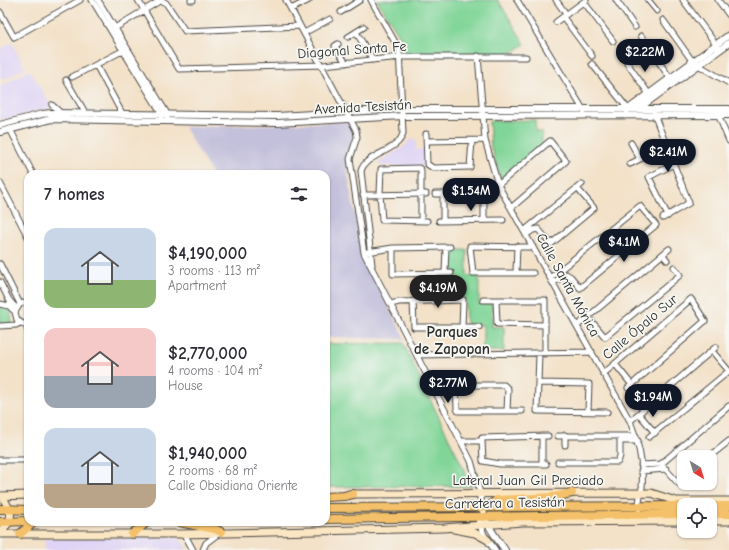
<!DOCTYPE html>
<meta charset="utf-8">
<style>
body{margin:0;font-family:"Comic Neue",sans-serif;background:#f7f7f7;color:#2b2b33;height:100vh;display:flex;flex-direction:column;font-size:15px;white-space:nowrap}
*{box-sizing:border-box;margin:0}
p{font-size:13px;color:#7c7c81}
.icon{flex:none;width:22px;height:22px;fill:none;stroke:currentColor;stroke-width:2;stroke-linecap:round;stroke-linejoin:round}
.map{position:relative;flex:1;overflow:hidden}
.side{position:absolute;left:24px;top:170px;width:306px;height:356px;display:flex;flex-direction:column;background:#fff;border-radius:12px;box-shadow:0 1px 3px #0004}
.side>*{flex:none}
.needle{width:26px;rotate:142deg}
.fabs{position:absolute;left:677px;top:450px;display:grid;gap:8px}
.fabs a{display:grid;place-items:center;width:40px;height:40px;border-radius:8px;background:#fff;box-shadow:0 1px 3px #0004;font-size:20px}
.price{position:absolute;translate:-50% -34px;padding:0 9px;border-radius:14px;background:#111827;color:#fff;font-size:13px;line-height:26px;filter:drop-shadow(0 1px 2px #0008)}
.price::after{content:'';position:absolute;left:50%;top:24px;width:12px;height:9px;margin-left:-6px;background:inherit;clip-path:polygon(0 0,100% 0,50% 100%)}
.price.current{background:#222;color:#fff}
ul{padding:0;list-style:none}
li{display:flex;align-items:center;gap:12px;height:100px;padding:0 20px}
li span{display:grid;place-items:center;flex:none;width:112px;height:80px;border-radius:12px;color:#555}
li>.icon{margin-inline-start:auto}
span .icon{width:48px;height:48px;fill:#fffc;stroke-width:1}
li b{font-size:17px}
h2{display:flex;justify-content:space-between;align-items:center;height:48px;padding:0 20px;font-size:17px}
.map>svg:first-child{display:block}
.built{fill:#dfd4f5}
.industrial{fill:#c3c0db}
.green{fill:#81d598;stroke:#568062}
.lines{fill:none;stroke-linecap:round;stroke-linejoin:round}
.minor-casing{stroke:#494643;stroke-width:7}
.tertiary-casing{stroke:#494643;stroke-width:8}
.secondary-casing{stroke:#494643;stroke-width:9}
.primary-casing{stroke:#494643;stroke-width:10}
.minor{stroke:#fff;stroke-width:5}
.tertiary{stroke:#fff;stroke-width:6}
.secondary{stroke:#fbe6c3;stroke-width:7}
.primary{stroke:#f4c16a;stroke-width:8}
.labels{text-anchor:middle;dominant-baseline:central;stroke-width:3.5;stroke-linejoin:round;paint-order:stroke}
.street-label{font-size:14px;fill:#2b2b2b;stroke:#f6f6f2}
.neighbourhood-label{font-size:15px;font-weight:bold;fill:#2b2b2b;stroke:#f6f6f2}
</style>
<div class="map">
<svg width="729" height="550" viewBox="0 0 729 550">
<rect width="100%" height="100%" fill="#f6f6f2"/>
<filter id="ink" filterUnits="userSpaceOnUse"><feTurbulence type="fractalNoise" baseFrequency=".025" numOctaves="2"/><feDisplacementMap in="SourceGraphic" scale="8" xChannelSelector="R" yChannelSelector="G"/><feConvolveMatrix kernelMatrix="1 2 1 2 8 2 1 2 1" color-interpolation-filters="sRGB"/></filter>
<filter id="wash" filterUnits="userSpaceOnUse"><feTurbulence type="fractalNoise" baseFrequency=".012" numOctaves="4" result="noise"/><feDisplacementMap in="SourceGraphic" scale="16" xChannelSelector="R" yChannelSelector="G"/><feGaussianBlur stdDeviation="0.9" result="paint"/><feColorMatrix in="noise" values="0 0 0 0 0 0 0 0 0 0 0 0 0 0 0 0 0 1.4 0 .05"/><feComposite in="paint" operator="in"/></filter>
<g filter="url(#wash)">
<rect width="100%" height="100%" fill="#f3e1c8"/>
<path class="built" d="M12,43L25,68L3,80L0,76V49Z
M30,70L52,108L2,120L0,117V86Z
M409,140H416V150L426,149V166H380L379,162L405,146Z
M177,537L186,546V550H45L44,539Z"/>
<path class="industrial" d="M350,122L353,136L346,156L348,175L362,255L405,339L326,337V174H212L184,127Z"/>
<path class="green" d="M377,0H498L525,44L510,54L405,55L401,38Z
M535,120L536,132H542V146L501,180L491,147L489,121Z
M449,250H467V276H479V304H492V327H504V351H483V325L466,324L465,297H457V273H454V270L448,271Z
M0,307H10L12,324H0Z
M403,343L472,486L326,487V344Z"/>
</g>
<g filter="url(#ink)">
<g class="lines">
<g class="minor-casing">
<path id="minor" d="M92,0L160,111L161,118
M98,0L166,112L167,118
M138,0L179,69L323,65L401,57H526
M191,0H193
M286,0L356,130L357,137L350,159L364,253L471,461L480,493
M371,0L399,49L403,133C399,152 366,153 361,171L372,265
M517,0L584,111
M556,0L566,14
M616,0L635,27
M648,0L657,11
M683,0L718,47
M718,0L729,15
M584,2L613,41
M291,9L309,0
M0,12L14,37L80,0
M341,12L360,0
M563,17L592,56
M663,20L693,62L729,83
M556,22L586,0
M115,28L161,0L166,3L185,31L300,26
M356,32L373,60
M304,33L330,19
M641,36L670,78
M348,37L364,27
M338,44L335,46L346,63
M478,56L485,140L498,185L630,421C638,441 644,465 642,487C641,494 638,501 639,509
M627,63L649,94
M592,64L628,109
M96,65L123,115
M72,77L126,49
M66,80L86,114
M52,105L61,113
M717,112L729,141
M654,114L689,203L663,218
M10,129L33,174
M426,134L427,164L433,168L470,167L472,141
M427,141L485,140
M631,143L640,159
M630,164L666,146
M0,183L28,237
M435,194H484L498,185L550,141L566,161L511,208
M443,194V220
M484,194V220
M363,195L426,194
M668,216L649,177L674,164
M421,221V170L419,168L381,169L380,194L382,220L427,221
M439,221L503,220
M524,231L582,184
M526,235L533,230L538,229L551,244L594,208L577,188
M533,247L470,246L473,273H533
M393,248V274L451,273
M367,252L393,248L450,247
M663,255L667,260
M0,264L20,304
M445,273L446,247
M516,273L517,246
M550,278L640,206L656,225L580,288L571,277L566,274L553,283
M0,282L9,300L16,308
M483,300H545V354
M496,300L497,324L545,325
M413,301L414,327H479
M28,302L20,304L15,312L17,320L23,324H28
M0,304L9,306L13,310
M391,304L399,302L463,300L462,327
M588,317L605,337L680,275L674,267
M26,324L28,331
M0,326L16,325L20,323
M577,326L669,249
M539,354L537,411L607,412
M417,355L592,352
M615,364L632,385
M603,374L691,299L705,321L628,388
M538,383L589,384L588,411
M432,385H504L508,389L507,411
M456,385L457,408L458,411H522
M639,414L655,433
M630,421L716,347
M565,435V445
M558,436H636
M649,437L729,371L712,351
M461,441H482V438L548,436
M482,441L483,461L500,464H546
M620,441H638
M709,457L729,441
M0,460H28
M558,462H618L620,456V437
M542,464V436
M661,464L678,483L684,478
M641,465L661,464L729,406
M641,471L666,469
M181,534L186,537L193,550
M203,550L206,543L218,534"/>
</g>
<g class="tertiary-casing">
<path id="tertiary" d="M638,109L729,43
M627,110L729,35
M0,125L42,114L51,113L277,116L402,109H729
M0,132L51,119L277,123L403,116L729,115
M480,493C482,519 490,529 505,550
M480,522L483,534L495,550"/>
</g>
<g class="secondary-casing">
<path id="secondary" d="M349,494L651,493L676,501H729
M0,496L28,495
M710,521H729
M454,529L475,533L488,540
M0,531C17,520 10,509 2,496
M0,534H181L444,528L523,522L684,521"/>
</g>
<g class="primary-casing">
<path id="primary" d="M326,497L344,496L353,494
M489,506L497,500L553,497L572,493
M710,506H729
M326,508L684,506
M0,509L28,510
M710,514H729
M326,519L684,514
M0,522L28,521
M179,522L215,529L221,532
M20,534L34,522
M132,534L147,522"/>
</g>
<use href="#minor" class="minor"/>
<use href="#tertiary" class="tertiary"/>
<use href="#secondary" class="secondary"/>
<use href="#primary" class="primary"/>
</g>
</g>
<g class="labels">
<g class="street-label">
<text transform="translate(352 50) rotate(-4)">Diagonal Santa Fe</text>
<text transform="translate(363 107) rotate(-3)">Avenida Tesistán</text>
<text transform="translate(568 285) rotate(61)">Calle Santa Mónica</text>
<text transform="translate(640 327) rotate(-40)">Calle Ópalo Sur</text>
<text x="528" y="480">Lateral Juan Gil Preciado</text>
<text transform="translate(505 503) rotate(-1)">Carretera a Tesistán</text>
</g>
<g class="neighbourhood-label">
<text x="452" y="332">Parques<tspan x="452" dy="17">de Zapopan</tspan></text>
</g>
</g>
</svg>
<div class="fabs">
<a><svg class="needle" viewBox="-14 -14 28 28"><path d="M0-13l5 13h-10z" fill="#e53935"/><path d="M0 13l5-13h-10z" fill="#7c7c81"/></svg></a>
<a><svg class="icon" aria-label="locate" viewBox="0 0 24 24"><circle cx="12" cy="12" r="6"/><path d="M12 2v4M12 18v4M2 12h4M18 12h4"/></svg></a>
</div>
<b class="price" style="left:645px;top:73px">$2.22M</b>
<b class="price" style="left:668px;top:173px">$2.41M</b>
<b class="price" style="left:471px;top:212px">$1.54M</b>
<b class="price" style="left:624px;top:263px">$4.1M</b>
<b class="price current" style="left:438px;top:309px">$4.19M</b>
<b class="price" style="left:448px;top:404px">$2.77M</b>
<b class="price" style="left:653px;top:418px">$1.94M</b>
<section class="side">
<h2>7 homes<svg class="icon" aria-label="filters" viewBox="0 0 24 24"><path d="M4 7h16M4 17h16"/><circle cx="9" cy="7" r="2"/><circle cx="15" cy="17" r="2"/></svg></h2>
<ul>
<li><span style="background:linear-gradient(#c9d6e8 65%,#8fb573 0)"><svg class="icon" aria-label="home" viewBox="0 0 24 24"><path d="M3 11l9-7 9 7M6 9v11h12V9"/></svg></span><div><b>$4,190,000</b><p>3 rooms · 113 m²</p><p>Apartment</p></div></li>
<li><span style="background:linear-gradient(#f6c9c9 60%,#9aa5b1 0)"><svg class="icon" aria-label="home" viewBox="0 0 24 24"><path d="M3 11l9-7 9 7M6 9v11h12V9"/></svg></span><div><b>$2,770,000</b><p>4 rooms · 104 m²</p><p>House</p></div></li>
<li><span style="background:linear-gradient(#c9d6e8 70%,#b9a48a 0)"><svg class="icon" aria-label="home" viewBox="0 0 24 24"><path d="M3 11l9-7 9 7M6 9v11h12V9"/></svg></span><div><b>$1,940,000</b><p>2 rooms · 68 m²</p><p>Calle Obsidiana Oriente</p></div></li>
</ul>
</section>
</div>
